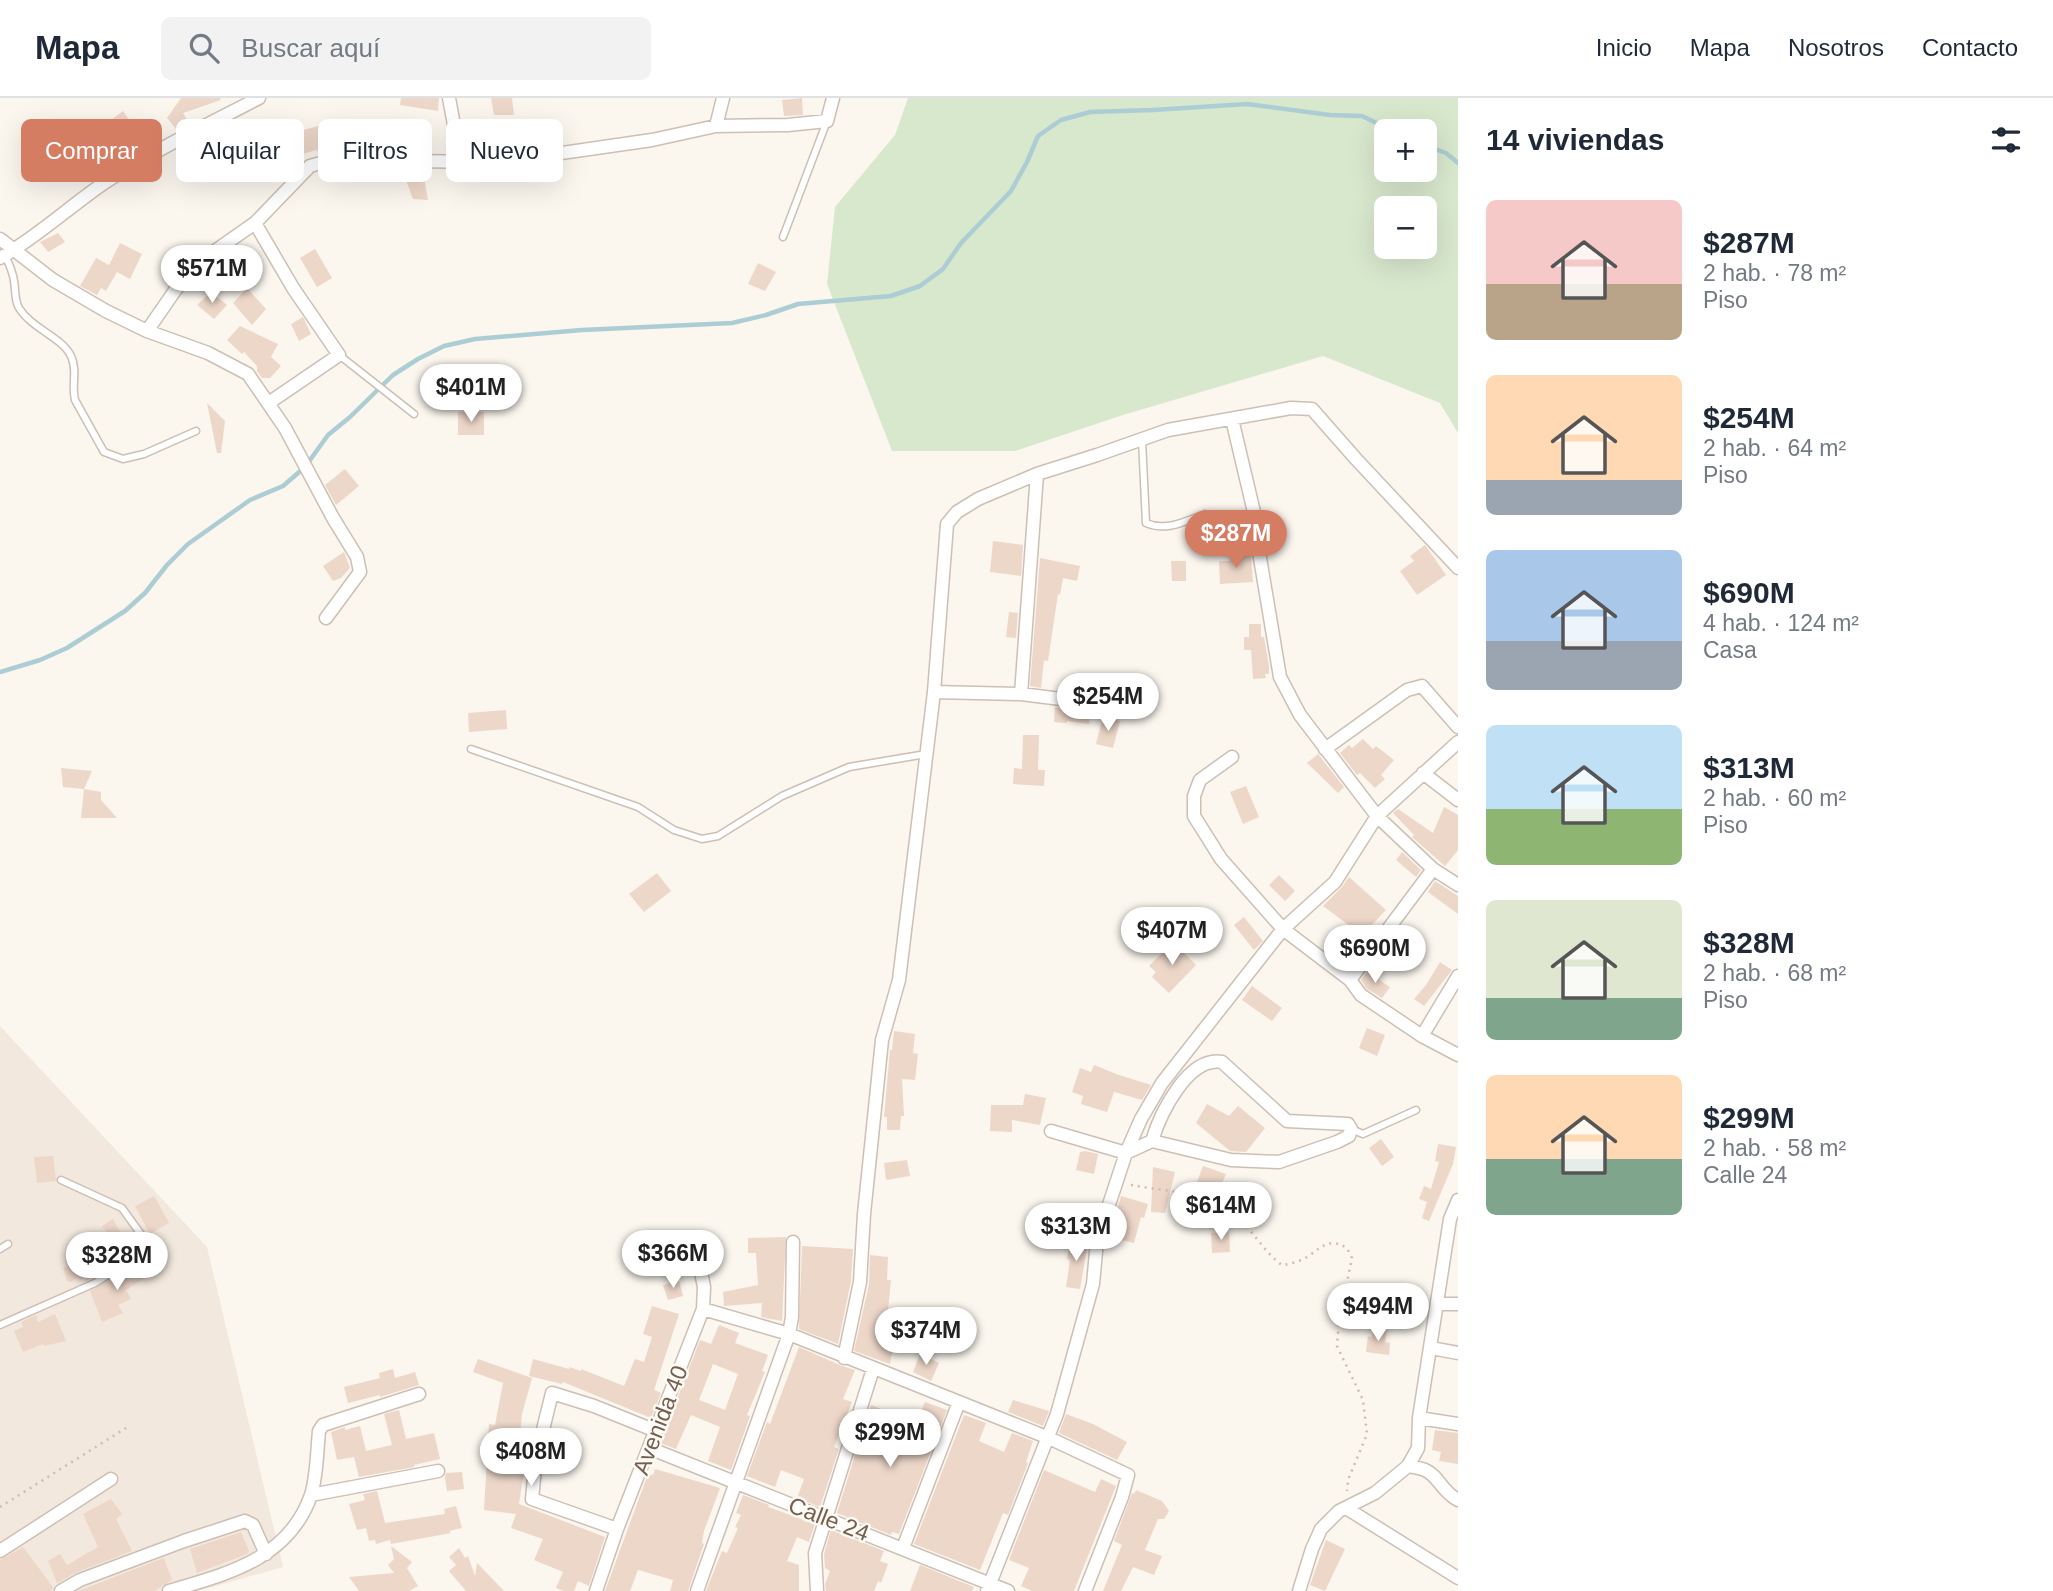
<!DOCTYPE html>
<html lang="es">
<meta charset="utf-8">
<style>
body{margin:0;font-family:Helvetica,sans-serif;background:#f2f2f3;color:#1f2937;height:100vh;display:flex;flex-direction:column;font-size:26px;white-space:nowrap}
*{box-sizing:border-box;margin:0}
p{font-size:23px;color:#747a83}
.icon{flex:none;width:38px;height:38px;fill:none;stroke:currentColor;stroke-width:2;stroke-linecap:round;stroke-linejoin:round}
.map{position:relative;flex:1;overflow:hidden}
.details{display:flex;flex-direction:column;background:#fff;width:595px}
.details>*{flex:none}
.top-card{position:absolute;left:21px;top:21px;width:665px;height:63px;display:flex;gap:14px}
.controls{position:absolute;left:1374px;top:21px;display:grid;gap:14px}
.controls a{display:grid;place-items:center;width:63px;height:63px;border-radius:10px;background:#fff;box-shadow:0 7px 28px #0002;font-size:35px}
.price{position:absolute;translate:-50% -60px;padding:0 16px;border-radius:24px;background:#fff;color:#222;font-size:23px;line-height:46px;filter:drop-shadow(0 2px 4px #0008)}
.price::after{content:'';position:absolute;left:50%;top:42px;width:21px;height:16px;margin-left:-10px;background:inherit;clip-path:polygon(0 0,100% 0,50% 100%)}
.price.on{background:#d57d63;color:#fff}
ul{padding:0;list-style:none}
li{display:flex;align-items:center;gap:21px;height:175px;padding:0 28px}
li span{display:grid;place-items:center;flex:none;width:196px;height:140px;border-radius:10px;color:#555}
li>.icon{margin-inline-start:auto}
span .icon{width:84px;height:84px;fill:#fffc;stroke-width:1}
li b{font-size:30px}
h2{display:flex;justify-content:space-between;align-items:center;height:84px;padding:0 28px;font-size:30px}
.pill{padding:0 24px;border-radius:10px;background:#fff;box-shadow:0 7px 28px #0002;font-size:24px;line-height:63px}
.pill.on{background:#d57d63;color:#fff}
header{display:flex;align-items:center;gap:42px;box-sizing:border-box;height:98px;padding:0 35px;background:#fff;border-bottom:2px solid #e0e1e3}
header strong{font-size:33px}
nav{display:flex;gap:38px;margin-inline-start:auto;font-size:24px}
.search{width:490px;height:63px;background:#f2f2f3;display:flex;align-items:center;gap:18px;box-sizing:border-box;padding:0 24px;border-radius:10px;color:#747a83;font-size:26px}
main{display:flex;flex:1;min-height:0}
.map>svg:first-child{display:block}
.residential{fill:#f2e8dd}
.green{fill:#d8e8cd;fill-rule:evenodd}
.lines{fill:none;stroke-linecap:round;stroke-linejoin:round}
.stream{stroke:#abcdd3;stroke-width:4.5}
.building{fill:#edd7c9;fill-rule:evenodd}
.lane-casing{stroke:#cdbfb4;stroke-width:9}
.street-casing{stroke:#cdbfb4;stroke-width:15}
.path{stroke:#d3bbab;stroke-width:2.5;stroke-dasharray:2 5;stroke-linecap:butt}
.lane{stroke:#fff;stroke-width:6}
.street{stroke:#fff;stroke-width:12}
.labels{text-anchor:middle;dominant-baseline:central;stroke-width:5;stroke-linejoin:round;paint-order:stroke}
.street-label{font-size:23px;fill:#745f52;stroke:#fefaf4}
</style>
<header>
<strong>Mapa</strong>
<div class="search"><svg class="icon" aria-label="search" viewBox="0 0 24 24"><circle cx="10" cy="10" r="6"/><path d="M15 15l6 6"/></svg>Buscar aquí</div>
<nav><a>Inicio</a><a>Mapa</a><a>Nosotros</a><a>Contacto</a></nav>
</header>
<main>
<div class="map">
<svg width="1458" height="1493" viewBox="0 0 1458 1493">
<rect width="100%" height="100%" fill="#fbf6ee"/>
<path class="residential" d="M0,928L207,1149L283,1469L198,1493H0Z"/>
<path class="green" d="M908,0H1458V335L1440,305L1323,258L1123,317L1015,353H892L827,186L835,109L895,37ZM1386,33H1424V72H1386ZM1386,110H1424V149H1386Z"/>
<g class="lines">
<path class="stream" d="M1424,47L1446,55L1458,65
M0,574L40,562L67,550L125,513L145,495L167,467L188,446L250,402L283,388L305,369L328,337L350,319L393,277L418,261L444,248L475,241L582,232L732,225L766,217L798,206L891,198L920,188L943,171L961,145L1011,93L1027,64L1038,38L1061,22L1090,14L1153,12L1247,6L1330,17L1362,18L1393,33"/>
</g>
<path class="building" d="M181,0H220L221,2L183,15L190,26L177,32L167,20Z
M401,0H439L438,13L400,7Z
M491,0H512L514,17H494Z
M802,0L803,17L784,18L782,2Z
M123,13L142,40L126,51L110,27V23Z
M380,21L378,52L354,50L349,23Z
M326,26L334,53L318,56L317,52L298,57L292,35Z
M423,74L428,102L413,101L406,82L407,75Z
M58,135L65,144L48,154L40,144Z
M120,145L142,156L130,181L117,174L106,193L101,190L97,197L80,188L96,160L109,167Z
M315,151L332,180L317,189L300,160Z
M758,165L776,174L765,193L748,186Z
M247,190L266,211L252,227L233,205Z
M211,194L227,207L214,221L197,207Z
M303,219L311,236L299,243L291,226Z
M240,228L278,246L271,259L281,268L270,280H262L257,273V268L244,254L242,256L227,242Z
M207,305L225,323L221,355H217Z
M458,314H484V337H458Z
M345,371L359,388L336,407L325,387Z
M993,443L1023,447L1021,478L990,474Z
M1425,447L1446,477L1417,497L1400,473L1414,463L1410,458Z
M344,454L350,470L341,480L333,483L323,468Z
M1251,457L1253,484L1220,486L1219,463H1230V458Z
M1040,460L1080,468L1077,483L1063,480L1060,497L1058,496L1048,563L1044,562L1041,590L1030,588Z
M1171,463H1186V483H1172Z
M1009,514L1018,515L1016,540L1006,539Z
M1249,526H1261V539H1264L1269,568V576H1265L1266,580L1253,581L1251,552H1244V539H1249Z
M1055,609L1090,613L1089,626L1067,623V625L1054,624Z
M506,612L507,631L469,634L468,615Z
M1103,619L1120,623L1113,650L1096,646Z
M1023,637H1039L1038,672H1045L1044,688L1013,686L1014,670L1022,671Z
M1363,641L1373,651L1376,648L1394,662L1381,677L1385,681L1375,690L1360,675L1357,677L1340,655L1349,647L1352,650Z
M1318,656L1344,689L1338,695L1307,665Z
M61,670L92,673L84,691L63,689Z
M1246,688L1259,719L1243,726L1230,694Z
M84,691L101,694V702L117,720H81Z
M1444,709L1458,717V752L1445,768L1412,739L1414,737L1393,715L1398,711L1433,735Z
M1402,754L1421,772L1416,779L1396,762Z
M657,775L671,793L644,814L629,796Z
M1279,777L1295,793L1285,803L1269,787Z
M1349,779L1386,812L1362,837L1323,808L1341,790Z
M1435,783L1458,798V816L1428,794Z
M1244,819L1263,843L1254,852L1234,827Z
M1173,844L1196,867L1169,895L1152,879L1156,874L1149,868Z
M1440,864L1452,872L1424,908L1414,901L1426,887Z
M1367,874L1390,889L1382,900L1367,891L1361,882Z
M1252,888L1282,910L1272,923L1242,902Z
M1367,930L1385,937L1377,958L1359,950Z
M894,933L915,936L913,955L918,956L915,982L902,981L904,1018H901L900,1032H887V1019H884L890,952H892Z
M1094,967L1119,977L1151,987L1142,1002L1114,994L1107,1014L1081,1006L1083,998L1072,994L1080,970L1091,974Z
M1025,996L1046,1000L1040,1027L1012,1022V1034L990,1033L991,1007H1023Z
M1207,1006L1229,1018L1238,1008L1265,1030L1246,1054L1230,1053L1196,1025Z
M1381,1041L1394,1059L1382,1068L1369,1050Z
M1438,1046L1456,1049L1453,1066L1429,1123L1422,1120L1427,1104L1419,1101L1424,1088L1431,1091L1439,1064L1435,1063Z
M1085,1053L1098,1056L1094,1076L1076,1072L1080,1054Z
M53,1058L56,1083L37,1085L34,1059Z
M907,1062L910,1078L886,1082L884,1065Z
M1203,1068L1226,1076L1217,1097L1195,1089Z
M1153,1069L1175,1074L1165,1115L1151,1114Z
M154,1098L169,1125L150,1136L135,1108Z
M1121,1098L1148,1106L1144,1120L1141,1119L1134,1145L1110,1139Z
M113,1121L132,1155L86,1183L85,1180L80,1182L78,1179L71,1184L67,1183L63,1170L73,1166L71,1161L102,1145L100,1141L108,1136L102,1128Z
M1229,1134L1230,1154L1212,1155L1211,1135Z
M786,1139L782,1223L761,1219L762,1205L724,1208L723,1194L758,1187L756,1155H748V1140Z
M1071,1141L1088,1145L1080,1191L1066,1189L1070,1162L1067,1161Z
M802,1148L853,1151L851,1183L838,1246L799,1231Z
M663,1150L667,1165L649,1169L645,1154Z
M870,1157L888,1159L887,1182H891L888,1212L893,1213L891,1224L917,1228L908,1247L894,1245L890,1266L854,1253L869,1186Z
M140,1164L149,1177L126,1192L131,1201L118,1207L123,1215L102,1224L90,1193Z
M679,1183L683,1198L668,1202L663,1187Z
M652,1208L679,1216L654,1292L661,1295L651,1320L563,1284L562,1286L529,1278L533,1261L569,1271V1269L581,1273V1271L624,1288L635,1261L644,1264L652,1239L643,1236Z
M55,1216L66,1243L44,1248L43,1246L23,1254L14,1233L23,1229L21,1224L36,1217L38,1224Z
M719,1227L739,1235L735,1245L768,1257L762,1273L765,1274L747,1317L750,1318L731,1372L708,1363L720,1329L691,1317L676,1351L660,1345L700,1242L711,1246ZM713,1266L738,1276L725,1312L699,1302Z
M1373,1231L1387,1232L1385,1244L1390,1245L1389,1257L1366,1254L1368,1238L1372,1239Z
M799,1249L842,1268L855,1272L843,1301L852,1304L834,1349L839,1351L820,1409L797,1400L804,1381L781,1372L775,1389L747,1378L767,1324L770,1326Z
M920,1256L939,1265L931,1283L913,1274Z
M478,1261L532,1280L522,1316L519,1347H528L519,1406L605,1439L589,1488L578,1483L574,1493H564L556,1490L563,1474L534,1462L543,1441L511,1430L516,1416L484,1412L489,1326L495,1327L503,1285L473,1274Z
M393,1271L395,1280L415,1274L419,1287L380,1299V1297L348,1305L344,1289L380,1280L379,1275Z
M1013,1302L1049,1313L1043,1328L1008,1314Z
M925,1304L947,1312L899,1436L892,1434L891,1437L837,1415L855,1357L870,1322L866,1321L871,1307L881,1311L873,1349L878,1351L894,1316L916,1325Z
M399,1312L406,1341L434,1335L440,1361L414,1367V1369L359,1379L354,1359L337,1362L331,1334L345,1329V1332L360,1328L366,1353L392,1347L384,1316Z
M1066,1316L1093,1326L1127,1344L1117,1362L1059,1335Z
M964,1317L986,1325L979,1343L1004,1354L1012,1335L1033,1343L1026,1364L1028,1365L1008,1417L1003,1415L980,1472L914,1446Z
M1435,1332L1458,1335V1366L1439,1363L1441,1354L1432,1352Z
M655,1371L720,1390L704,1433L702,1445L704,1446L688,1493H670L673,1482L638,1472L630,1493H605L648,1376L653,1377Z
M1044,1372L1095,1394L1101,1381L1116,1388L1074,1493H1032L1021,1488L1029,1470L1009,1462Z
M462,1374L464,1391L447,1393L445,1379L446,1375Z
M1136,1392L1162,1403L1169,1413L1164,1421H1158L1145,1452L1162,1458L1154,1477L1133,1469L1121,1493H1103L1122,1447L1114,1443L1132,1395L1134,1396Z
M377,1393L385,1425L445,1416L444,1411L456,1408L462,1430L449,1433L451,1435L391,1446L390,1442L376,1446L375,1442L369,1443L366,1430L357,1432L349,1406L365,1402L363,1396Z
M743,1397L769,1407L768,1409L815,1426L809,1444L797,1439L787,1463L799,1467V1493H706L722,1453L727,1455L738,1430L735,1429L741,1417L736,1415Z
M111,1401L122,1416L116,1421L132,1453L77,1474L57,1485L48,1463L60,1456L67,1467L98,1449L83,1416Z
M831,1432L884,1453L880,1463L888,1466L881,1485L878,1483L874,1493H826L825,1486L830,1473L825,1470L824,1456Z
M241,1434L249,1453L247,1456L197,1475L190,1451Z
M1326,1442L1345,1451L1325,1493L1310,1487Z
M391,1448L412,1464L407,1470L418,1488L409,1493H359L349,1479L394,1475L388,1467L394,1461Z
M23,1449L53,1489L52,1493H0V1462Z
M459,1450L465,1460L468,1458L475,1478L477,1465L504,1493H466L449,1473L456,1467L449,1459Z
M164,1460L172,1482L154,1493H78Z
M920,1467L974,1489L972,1493H910Z"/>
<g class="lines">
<g class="lane-casing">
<path id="lane" d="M783,139L827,23
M5,157C9,166 13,174 14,183C16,193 14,201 19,210C32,231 62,239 71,258C78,274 71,286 75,302L104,354L123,361L144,356L196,333
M339,257L414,316
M1142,342L1146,425C1166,434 1186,423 1205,416
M471,651L638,709L674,732L702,741L718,738L782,698L849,669L926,656
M1351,1031L1363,1036L1416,1012
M0,1151L8,1146
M0,1227L95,1185L140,1157L145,1142L122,1110L61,1082"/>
</g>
<g class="street-casing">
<path id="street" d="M449,0L461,65
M716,28L723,0
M255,125L293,190L339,257L270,304
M0,141L53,182L106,213L147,233L208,255L248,276L285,330L333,420L357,459L360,474L326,520
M0,160C37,139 69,109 104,85C153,53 207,27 259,0
M147,233L176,191L208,158L255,125L310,68L331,62L353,59L400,63L499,64L652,42L716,28L788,27L827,23L833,0
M1232,321L1258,431L1260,460L1280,579L1300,617L1377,718L1433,771L1458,787
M934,594L947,426L957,414L978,401L1037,376L1097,357L1168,332L1291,310L1312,311L1356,361L1458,470
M1021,596L1109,607
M1458,644L1377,718L1335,784L1283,831L1350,882L1361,897L1422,938L1458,957
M1325,651L1407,592L1422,588L1458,629
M1423,675L1458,702
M1350,882L1433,771
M1422,938L1458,878
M1051,1033L1126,1055L1152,1043L1231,1062L1279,1064L1337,1044L1349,1038L1351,1031L1348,1026L1287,1023L1222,964C1188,958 1160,1016 1152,1043
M1437,1206H1458
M703,1211L789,1236L1049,1340L1128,1377L1122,1399L1085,1493
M1431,1250L1458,1255
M844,1260L860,1184L864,1116L882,942L899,882L934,594L1021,596L1037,376
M1419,1320L1458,1326
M649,1350L1008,1493
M1408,1368C1413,1369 1420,1370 1425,1372C1439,1378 1441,1393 1458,1402
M311,1397L438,1373
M1346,1410L1458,1480
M617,1431L532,1401L536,1360L552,1295L594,1308L656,1333
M903,1450L959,1304
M0,1453L111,1381
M61,1493L80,1482L184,1443L245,1423L253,1427L266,1456
M169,1493C227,1476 289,1461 311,1397C317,1378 317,1353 319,1333L323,1327L419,1296
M596,1493L617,1431L703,1211L704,1189L696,1149
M697,1493L789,1236L792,1219L793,1144
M817,1493L815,1455L873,1271
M987,1493L1057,1316L1093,1186L1097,1143L1126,1055L1141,1021L1162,985L1283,831L1221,761L1194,718V698L1200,682L1232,659
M1299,1493L1312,1451L1321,1431L1339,1413L1375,1395L1408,1368L1418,1350L1419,1320L1450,1121L1458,1102"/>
</g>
<path class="path" d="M1131,1087C1166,1093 1209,1095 1237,1118C1253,1133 1264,1154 1282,1167C1291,1166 1302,1163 1310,1157C1324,1147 1330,1140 1347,1150L1352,1160L1339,1222L1337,1248L1363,1302L1367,1336L1348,1382L1347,1393
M0,1409L126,1330"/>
<use href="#lane" class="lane"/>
<use href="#street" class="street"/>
</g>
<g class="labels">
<g class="street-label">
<text transform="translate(660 1322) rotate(-69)">Avenida 40</text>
<text transform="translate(829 1421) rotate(21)">Calle 24</text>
</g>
</g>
</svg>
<div class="controls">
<a>+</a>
<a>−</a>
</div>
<b class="price" style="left:212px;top:207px">$571M</b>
<b class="price" style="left:471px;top:326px">$401M</b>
<b class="price on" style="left:1236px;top:472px">$287M</b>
<b class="price" style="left:1108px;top:635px">$254M</b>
<b class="price" style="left:1172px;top:869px">$407M</b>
<b class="price" style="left:1375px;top:887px">$690M</b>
<b class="price" style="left:1221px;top:1144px">$614M</b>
<b class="price" style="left:1076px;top:1165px">$313M</b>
<b class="price" style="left:673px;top:1192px">$366M</b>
<b class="price" style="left:117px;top:1194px">$328M</b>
<b class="price" style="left:1378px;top:1245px">$494M</b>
<b class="price" style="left:926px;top:1269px">$374M</b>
<b class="price" style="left:890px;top:1371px">$299M</b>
<b class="price" style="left:531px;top:1390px">$408M</b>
<div class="top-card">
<a class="pill on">Comprar</a>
<a class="pill">Alquilar</a>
<a class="pill">Filtros</a>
<a class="pill">Nuevo</a>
</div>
</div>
<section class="details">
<h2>14 viviendas<svg class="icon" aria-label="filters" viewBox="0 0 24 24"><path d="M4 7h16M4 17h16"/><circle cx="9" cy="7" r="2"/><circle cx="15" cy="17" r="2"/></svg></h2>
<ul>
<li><span style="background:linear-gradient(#f6c9c9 60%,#b9a48a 0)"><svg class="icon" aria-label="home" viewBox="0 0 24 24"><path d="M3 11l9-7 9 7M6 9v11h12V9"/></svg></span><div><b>$287M</b><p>2 hab. · 78 m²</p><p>Piso</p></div></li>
<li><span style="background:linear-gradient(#ffd9b3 75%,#9aa5b1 0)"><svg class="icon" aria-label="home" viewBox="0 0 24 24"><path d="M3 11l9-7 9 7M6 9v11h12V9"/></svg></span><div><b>$254M</b><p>2 hab. · 64 m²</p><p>Piso</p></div></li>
<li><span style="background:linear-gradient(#a9c7e8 65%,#9aa5b1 0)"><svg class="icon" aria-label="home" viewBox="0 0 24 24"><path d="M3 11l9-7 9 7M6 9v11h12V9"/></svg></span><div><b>$690M</b><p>4 hab. · 124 m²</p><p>Casa</p></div></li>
<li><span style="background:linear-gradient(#bfe0f5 60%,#8fb573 0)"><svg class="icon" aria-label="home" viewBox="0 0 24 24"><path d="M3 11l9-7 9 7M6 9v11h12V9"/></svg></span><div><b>$313M</b><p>2 hab. · 60 m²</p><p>Piso</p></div></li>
<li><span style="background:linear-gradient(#dfe7d0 70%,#7fa58c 0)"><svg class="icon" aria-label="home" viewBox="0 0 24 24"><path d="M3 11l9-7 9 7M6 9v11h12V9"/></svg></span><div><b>$328M</b><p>2 hab. · 68 m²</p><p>Piso</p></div></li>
<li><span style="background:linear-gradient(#ffd9b3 60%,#7fa58c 0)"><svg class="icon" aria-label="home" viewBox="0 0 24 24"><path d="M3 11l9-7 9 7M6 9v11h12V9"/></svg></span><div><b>$299M</b><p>2 hab. · 58 m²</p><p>Calle 24</p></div></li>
</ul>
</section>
</main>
